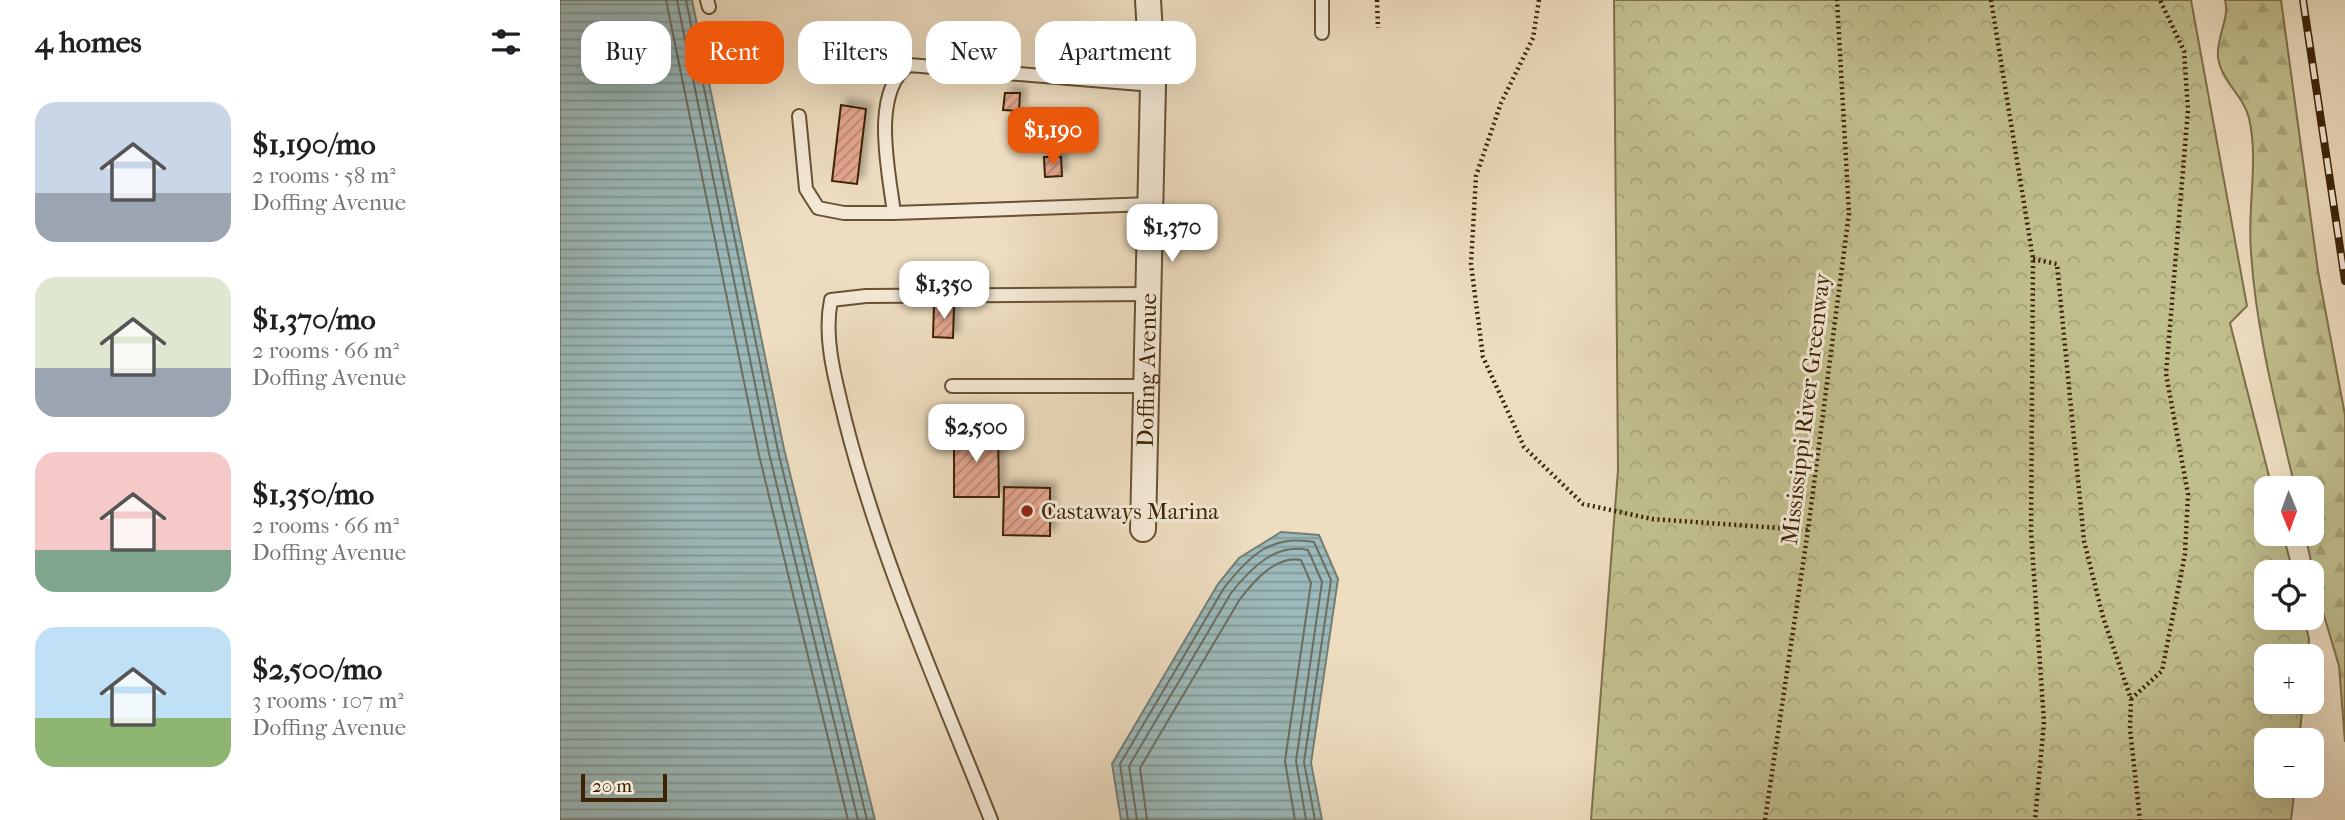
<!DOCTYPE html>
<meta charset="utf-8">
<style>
body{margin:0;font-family:"IM FELL French Canon",serif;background:#f2f2f2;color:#202124;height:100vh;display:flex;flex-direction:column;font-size:26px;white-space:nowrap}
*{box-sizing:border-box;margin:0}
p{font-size:23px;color:#757577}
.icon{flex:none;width:38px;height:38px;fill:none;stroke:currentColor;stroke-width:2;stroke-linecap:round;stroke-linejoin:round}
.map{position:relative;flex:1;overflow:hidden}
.side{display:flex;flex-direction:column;background:#fff;width:560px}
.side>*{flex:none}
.top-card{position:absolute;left:21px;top:21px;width:665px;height:63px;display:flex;gap:14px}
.needle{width:46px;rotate:179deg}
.fabs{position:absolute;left:1694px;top:476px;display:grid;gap:14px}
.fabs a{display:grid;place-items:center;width:70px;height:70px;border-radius:14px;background:#fff;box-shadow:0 7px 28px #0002;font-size:35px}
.scale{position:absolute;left:21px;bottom:18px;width:86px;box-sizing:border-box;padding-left:7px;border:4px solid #3c2306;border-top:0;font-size:19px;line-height:24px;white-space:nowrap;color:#3c2306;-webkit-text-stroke:5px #f4e9d6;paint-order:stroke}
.price{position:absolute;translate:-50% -60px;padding:0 16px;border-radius:14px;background:#fff;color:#222;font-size:23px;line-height:46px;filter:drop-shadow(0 2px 4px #0008)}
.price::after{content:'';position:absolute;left:50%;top:42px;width:21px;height:16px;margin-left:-10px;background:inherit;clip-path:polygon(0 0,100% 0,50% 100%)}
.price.selected{background:#ea580c;color:#fff}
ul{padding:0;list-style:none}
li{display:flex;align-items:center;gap:21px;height:175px;padding:0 35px}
li span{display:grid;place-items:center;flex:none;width:196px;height:140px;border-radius:21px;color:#555}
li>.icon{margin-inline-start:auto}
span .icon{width:84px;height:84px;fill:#fffc;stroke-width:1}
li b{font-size:30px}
h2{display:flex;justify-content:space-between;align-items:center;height:84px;padding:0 35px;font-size:30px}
.pill{padding:0 24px;border-radius:21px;background:#fff;box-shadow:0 7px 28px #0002;font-size:24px;line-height:63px}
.pill.selected{background:#ea580c;color:#fff}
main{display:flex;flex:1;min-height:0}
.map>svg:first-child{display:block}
.forest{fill:url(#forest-firs);stroke:#7e704a;stroke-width:2}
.park{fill:url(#park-crowns);stroke:#7e704a;stroke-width:2}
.water{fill:url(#water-rules);stroke:#767e73;stroke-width:2}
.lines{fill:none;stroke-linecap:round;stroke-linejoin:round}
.shore{stroke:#6c6e60;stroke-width:2}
.building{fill:url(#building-hatch);stroke:#3c2306;stroke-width:2;filter:url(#shadow)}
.service-casing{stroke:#685234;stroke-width:16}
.minor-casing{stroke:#685234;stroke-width:28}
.path{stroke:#3c2306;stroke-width:4.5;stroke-dasharray:2 3.5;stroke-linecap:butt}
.service{stroke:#f4e9d6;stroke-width:12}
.minor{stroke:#f4e9d6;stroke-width:24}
.rail-casing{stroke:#3c2306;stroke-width:8}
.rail{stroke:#f4e9d6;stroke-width:5;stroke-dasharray:16;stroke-linecap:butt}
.poi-dot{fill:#8f2418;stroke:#f4e9d6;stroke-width:2.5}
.labels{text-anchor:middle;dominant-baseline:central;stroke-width:6;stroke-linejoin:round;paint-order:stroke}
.street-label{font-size:23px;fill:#3c2306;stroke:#f4e9d6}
.poi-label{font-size:23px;fill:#3c2306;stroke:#f4e9d6;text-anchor:start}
</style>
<main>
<section class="side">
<h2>4 homes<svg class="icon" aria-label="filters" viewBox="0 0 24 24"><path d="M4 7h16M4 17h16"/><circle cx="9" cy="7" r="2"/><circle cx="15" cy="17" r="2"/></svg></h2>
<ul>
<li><span style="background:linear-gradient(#c9d6e8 65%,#9aa5b1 0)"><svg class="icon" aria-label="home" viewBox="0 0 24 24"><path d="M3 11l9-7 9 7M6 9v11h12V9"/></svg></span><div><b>$1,190/mo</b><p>2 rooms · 58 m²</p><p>Doffing Avenue</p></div></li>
<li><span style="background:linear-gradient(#dfe7d0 65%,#9aa5b1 0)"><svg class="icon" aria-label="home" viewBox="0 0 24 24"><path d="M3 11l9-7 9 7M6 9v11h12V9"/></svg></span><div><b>$1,370/mo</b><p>2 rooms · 66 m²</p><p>Doffing Avenue</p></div></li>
<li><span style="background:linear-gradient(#f6c9c9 70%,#7fa58c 0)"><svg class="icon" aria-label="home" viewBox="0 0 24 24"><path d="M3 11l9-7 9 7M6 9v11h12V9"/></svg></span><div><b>$1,350/mo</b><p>2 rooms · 66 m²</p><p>Doffing Avenue</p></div></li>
<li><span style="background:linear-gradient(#bfe0f5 65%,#8fb573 0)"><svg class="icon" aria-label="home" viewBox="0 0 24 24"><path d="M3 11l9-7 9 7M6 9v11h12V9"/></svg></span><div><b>$2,500/mo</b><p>3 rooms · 107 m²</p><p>Doffing Avenue</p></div></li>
</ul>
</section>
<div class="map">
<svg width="1785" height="820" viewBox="0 0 1785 820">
<defs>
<pattern id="forest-firs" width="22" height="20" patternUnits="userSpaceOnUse" patternTransform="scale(1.75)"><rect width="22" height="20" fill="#c1be8d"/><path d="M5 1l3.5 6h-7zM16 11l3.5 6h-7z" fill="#a7a378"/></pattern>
<pattern id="park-crowns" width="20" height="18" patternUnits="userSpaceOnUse" patternTransform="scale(1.75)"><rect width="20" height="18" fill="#c1be8d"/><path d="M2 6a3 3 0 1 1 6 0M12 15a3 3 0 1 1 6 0" fill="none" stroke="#a7a378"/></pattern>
<pattern id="water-rules" width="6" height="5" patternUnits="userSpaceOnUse" patternTransform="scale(1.75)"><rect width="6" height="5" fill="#9cbabb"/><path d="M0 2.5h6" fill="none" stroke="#809796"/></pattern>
<pattern id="building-hatch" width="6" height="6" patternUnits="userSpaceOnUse" patternTransform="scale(1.75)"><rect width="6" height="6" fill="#e4a68f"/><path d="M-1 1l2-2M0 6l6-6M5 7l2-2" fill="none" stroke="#ba8773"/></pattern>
<filter id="shadow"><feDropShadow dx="6" dy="-6" stdDeviation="3.5" flood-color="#0004"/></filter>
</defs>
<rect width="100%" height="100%" fill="#eeddc0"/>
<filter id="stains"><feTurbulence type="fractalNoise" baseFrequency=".00286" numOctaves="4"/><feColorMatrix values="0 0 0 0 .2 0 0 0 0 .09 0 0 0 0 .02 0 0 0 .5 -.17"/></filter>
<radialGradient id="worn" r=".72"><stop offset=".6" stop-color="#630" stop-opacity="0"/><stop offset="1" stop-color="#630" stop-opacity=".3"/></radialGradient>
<path class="forest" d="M1665,0H1721L1758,271L1785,415V742L1779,666L1760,602L1745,534H1752V488H1735C1717,410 1696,332 1691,252C1687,207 1699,162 1689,118C1683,94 1661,82 1658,57C1656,37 1670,19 1665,0Z"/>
<path class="park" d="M1054,0H1631L1687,306L1670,323L1712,488H1706V534H1723L1733,572H1706V618H1744L1749,639L1748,656H1706V702H1743L1739,740H1706V786H1735L1731,820H1031L1058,470Z"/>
<path class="water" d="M0,0H132L224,449L315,820H0Z
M721,532L759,535L778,579L751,763L762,820H561L552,764L658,584L679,558Z"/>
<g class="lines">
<path class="shore" d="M106,0L199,455L288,820
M117,0L209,453L298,820
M126,0L218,451L307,820
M568,820L560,764L664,588C689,556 711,534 754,542L771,580L744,762L755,820
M577,820L569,766L671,593C691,568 715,543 748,550L762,582L736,761L746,820
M587,820L580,768L680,599C694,581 716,555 741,560L751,583L725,761L735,820"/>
</g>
<path class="building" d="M445,93H460L459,111L443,110Z
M281,105L306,109L297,184L272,181Z
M484,157H501L502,176L485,177Z
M374,304L394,305L393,338L373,337Z
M394,431H438L439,497H394Z
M444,487L490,488V536L443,535Z"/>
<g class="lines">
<g class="service-casing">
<path id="service" d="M147,0L149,7
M762,33V0
M239,116L246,189L258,208L284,213H334
M591,204L334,213C329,172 310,92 349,65L593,85
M392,386H586
M431,820C379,689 320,558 285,420C276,382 263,339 271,300L306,296L589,294"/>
</g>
<g class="minor-casing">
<g id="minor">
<path id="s1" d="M583,529L593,85L588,0"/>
</g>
</g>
<path class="path" d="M817,0L818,28
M979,0L973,38L941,103L916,176L911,264L923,357L964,447L1023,504L1092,519L1248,530
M1431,0L1473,259L1471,532L1484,722L1475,820
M1473,259L1497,264L1524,541L1543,617L1571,699L1570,729L1580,820
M1571,699L1602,671L1625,554L1628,494L1606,374L1628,110L1624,51L1600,0
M1205,820L1248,530L1289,213L1277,0"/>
<use href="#service" class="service"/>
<use href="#minor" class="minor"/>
<g class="rail-casing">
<path id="rail" d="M1743,0L1785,281"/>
</g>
<use href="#rail" class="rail"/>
</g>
<circle class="poi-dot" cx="467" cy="511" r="7"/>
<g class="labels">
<g class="street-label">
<text stroke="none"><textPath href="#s1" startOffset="159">Doffing Avenue</textPath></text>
<text transform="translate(1246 409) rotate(-83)">Mississippi River Greenway</text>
</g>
<g class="poi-label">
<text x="481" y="511">Castaways Marina</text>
</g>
</g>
<rect width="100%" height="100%" filter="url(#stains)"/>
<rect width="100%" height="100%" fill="url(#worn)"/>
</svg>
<div class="fabs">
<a><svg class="needle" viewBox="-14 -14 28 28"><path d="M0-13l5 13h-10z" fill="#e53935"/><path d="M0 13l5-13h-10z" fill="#757577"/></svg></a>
<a><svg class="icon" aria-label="locate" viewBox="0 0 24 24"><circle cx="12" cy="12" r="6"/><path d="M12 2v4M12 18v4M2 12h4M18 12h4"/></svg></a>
<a>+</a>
<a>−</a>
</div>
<div class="scale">20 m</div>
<b class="price selected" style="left:493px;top:167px">$1,190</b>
<b class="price" style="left:612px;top:264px">$1,370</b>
<b class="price" style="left:384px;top:321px">$1,350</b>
<b class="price" style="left:416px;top:464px">$2,500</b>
<div class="top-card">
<a class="pill">Buy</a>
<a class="pill selected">Rent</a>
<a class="pill">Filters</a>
<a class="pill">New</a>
<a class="pill">Apartment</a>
</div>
</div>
</main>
